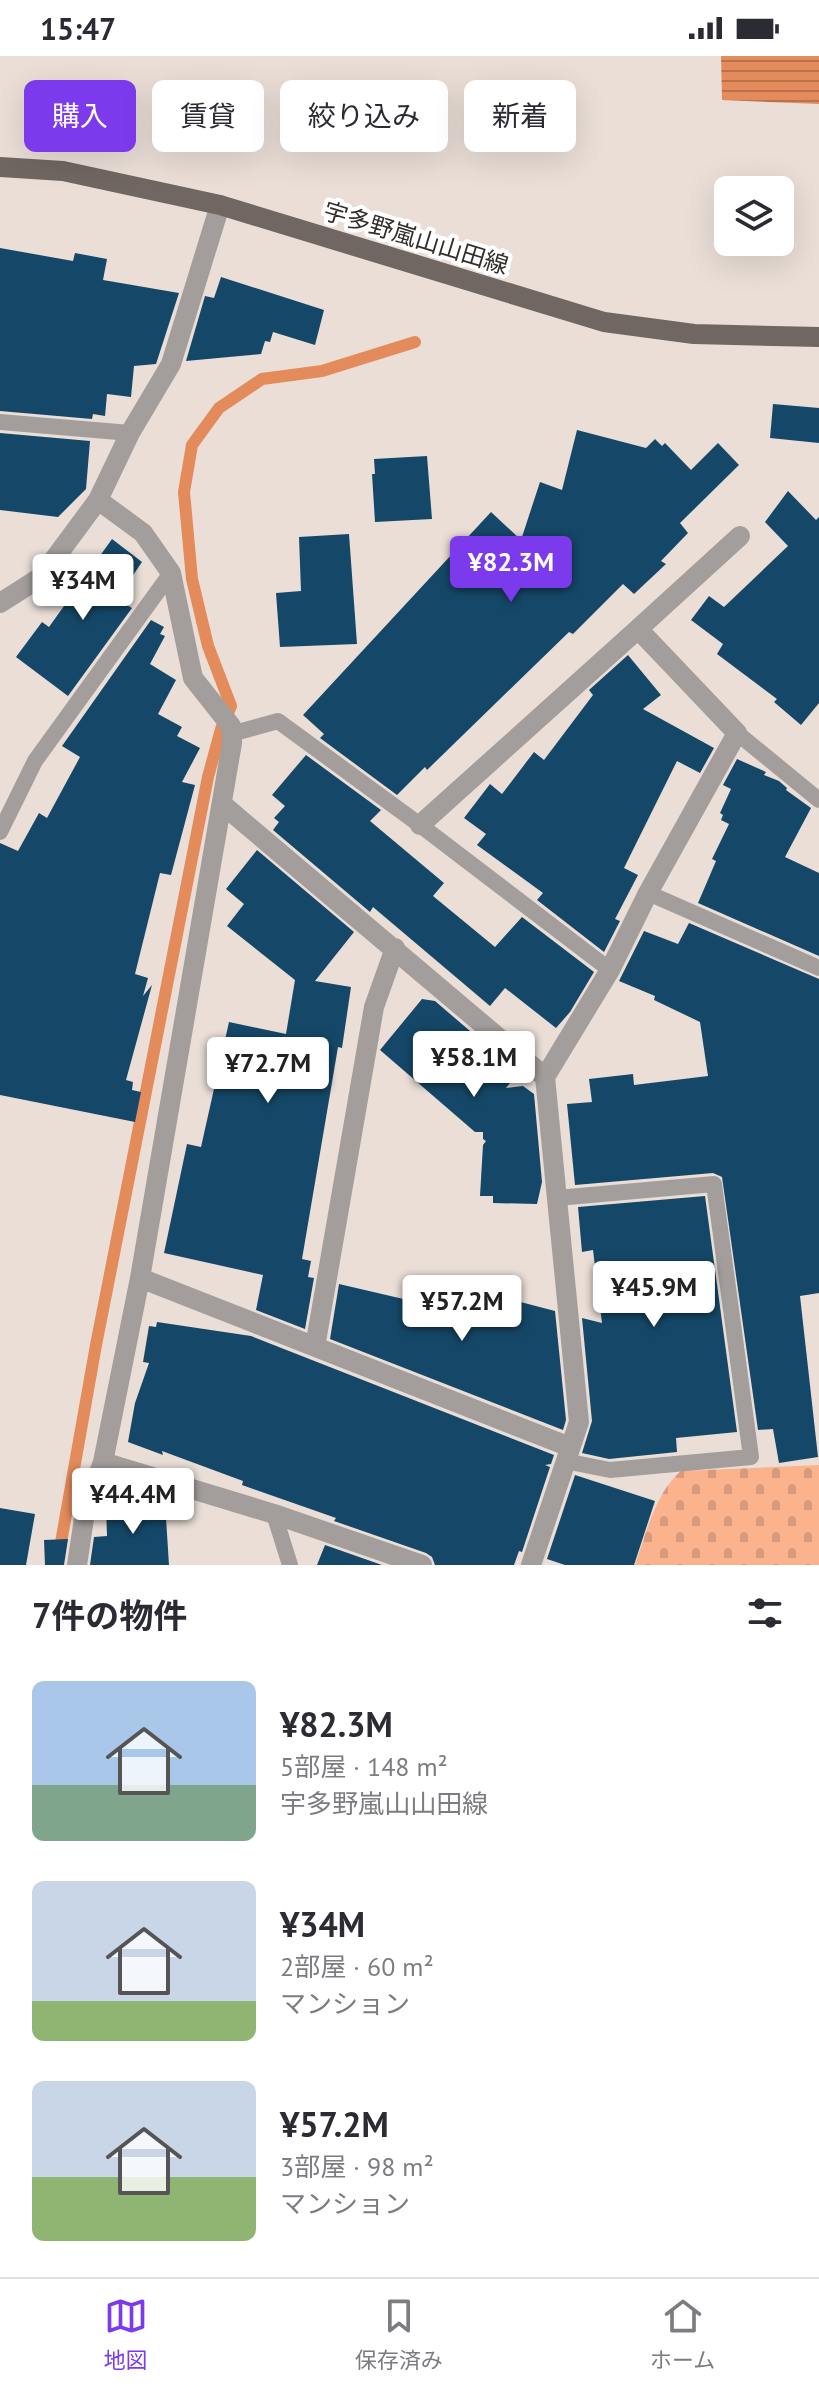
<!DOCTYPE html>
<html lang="ja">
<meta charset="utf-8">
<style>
body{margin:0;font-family:"PT Sans","Noto Sans JP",sans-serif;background:#f2f2f3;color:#2b2b33;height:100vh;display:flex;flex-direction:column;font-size:30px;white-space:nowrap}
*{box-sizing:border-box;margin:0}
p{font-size:26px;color:#7c7c81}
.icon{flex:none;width:44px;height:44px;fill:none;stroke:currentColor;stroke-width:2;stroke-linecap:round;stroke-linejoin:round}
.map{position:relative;height:1509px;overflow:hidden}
.sheet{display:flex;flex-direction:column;background:#fff;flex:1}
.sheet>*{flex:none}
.guide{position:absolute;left:24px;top:24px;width:772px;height:72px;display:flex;gap:16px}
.buttons{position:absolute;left:714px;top:120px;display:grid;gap:16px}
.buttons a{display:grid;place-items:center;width:80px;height:80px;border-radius:12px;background:#fff;box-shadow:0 8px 32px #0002;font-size:40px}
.price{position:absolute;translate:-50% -68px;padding:0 18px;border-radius:8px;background:#fff;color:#222;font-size:26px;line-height:52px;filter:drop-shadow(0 2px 4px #0008)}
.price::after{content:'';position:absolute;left:50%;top:48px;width:24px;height:18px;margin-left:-12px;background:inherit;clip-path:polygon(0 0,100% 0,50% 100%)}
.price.selected{background:#7c3aed;color:#fff}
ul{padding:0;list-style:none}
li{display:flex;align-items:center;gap:24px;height:200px;padding:0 32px}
li span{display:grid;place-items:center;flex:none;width:224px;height:160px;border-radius:12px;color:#555}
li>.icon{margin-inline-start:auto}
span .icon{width:96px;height:96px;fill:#fffc;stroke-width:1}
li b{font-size:34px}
h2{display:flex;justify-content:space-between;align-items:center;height:96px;padding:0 32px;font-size:34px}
.chip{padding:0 28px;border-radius:12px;background:#fff;box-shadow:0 8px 32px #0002;font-size:28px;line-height:72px}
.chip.selected{background:#7c3aed;color:#fff}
.status{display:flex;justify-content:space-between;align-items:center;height:56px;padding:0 40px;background:#fff;direction:ltr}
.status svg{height:22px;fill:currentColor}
.dock{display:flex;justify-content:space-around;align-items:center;height:112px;border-top:2px solid #e1e1e2;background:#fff;font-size:22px;color:#7c7c81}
.dock a{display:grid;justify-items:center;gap:4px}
.dock .selected{color:#7c3aed}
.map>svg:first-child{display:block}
.cemetery{fill:url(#cemetery-stones)}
.water{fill:url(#water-rules)}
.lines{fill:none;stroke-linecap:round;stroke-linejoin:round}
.stream{stroke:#e38b5a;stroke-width:12}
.building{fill:#154868}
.service{stroke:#a39e9b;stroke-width:16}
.minor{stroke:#a39e9b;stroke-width:20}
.primary{stroke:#706762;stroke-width:20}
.labels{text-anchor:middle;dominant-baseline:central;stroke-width:8;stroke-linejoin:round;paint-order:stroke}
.street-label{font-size:24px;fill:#332e2c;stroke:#fff}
</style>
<div class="status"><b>15:47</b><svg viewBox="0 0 49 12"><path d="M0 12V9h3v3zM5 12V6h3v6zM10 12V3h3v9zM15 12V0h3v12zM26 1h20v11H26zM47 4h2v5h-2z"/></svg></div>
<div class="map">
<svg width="819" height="1509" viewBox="0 0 819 1509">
<defs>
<pattern id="cemetery-stones" width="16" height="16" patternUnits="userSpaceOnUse" patternTransform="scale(2)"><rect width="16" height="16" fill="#fbb38e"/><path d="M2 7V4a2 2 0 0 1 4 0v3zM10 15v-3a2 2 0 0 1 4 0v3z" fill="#d89a7b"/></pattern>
<pattern id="water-rules" width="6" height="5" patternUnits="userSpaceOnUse" patternTransform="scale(2)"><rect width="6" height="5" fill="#e38b5a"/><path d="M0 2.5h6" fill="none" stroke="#b9724b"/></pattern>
</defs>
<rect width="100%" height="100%" fill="#eaded7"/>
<path class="cemetery" d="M819,1409V1509H635C646,1478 655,1437 681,1415Z"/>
<path class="water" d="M721,0H819V48L722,44Z"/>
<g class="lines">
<path class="stream" d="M57,1509L96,1289L208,721L221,673L231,650L208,590L192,523L184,436L192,389L219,352L262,323L322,315L415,286"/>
</g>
<path class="building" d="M0,192L73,205L75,197L107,203L103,224L179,237L156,308L134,310L131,341L107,338L105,360L93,358L92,363L0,355Z
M221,221L324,254L315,289L273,276L270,286L265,285L261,298L186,305L205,240L214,242Z
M773,348L819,352V387L770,382Z
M577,374L646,392L655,383L662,390L665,387L691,414L718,387L739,409L680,467L688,477L661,505L666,508L634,538L623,528L573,578L569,576L427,714L425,711L397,739L320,682L324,678L303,659L491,456L521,484L540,426L562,434Z
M0,377L90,385L86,433L58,461L0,454Z
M427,400L432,463L375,466L372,418H375L374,403Z
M788,435L816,464L819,461V647L801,669L774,646L777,643L717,598L723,588L691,564L709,540L724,551L788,490L765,466Z
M349,478L357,588L280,591L276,537L301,535L299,481Z
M112,483L142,506L117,543L132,552L68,640L16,601L42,566L49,571Z
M151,564L164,571L160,578L165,580L150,608L176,624L158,658L182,671L177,680L200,692L182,726L195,729L171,819L160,817L135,918L148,922L143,940L152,929L126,1024L133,1026L132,1034L141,1036L135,1066L0,1039V787L18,795L39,757L47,762L80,701L62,690Z
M628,599L661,639L643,653L714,692L700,717L677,705L624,812L638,819L615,863L620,865L604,896L537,844L543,837L477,789L486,778L464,762L490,728L502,738L534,696L544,704L593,639L589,634Z
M306,699L381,754L370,765L444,827L433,840L495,891L522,861L594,916L570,956L556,972L505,932L490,950L373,851L370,856L273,774L279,766L274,762L285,750L272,739Z
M737,703L766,716L764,719L779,725L787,732L786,734L811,752L785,801L819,817V900L698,847L716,805L712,803L729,768L721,764L723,759L720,757L731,733L723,729Z
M257,794L354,876L315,925L351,931L342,992L338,991L302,1203L311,1205L308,1221L314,1222L305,1273L256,1254L263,1219L164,1197L187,1088L201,1091L229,966L286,978L295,924L227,870L244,848L226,833Z
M689,867L819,923V1237L800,1240L818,1401L779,1407L773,1373L758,1374L722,1121L713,1117L575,1129L567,1048L592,1046L589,1023L633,1018L634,1029L708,1020L700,966L654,944L655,940L619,925L644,875L678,888Z
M422,943L435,945L470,975L466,980L514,1022L506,1032L523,1030L534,1038L542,1126L537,1148L493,1147V1140H480L483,1089L486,1085L483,1083V1076H475L380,994Z
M705,1140L737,1376L676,1382L677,1396L609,1403L582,1397L592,1365L582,1262L602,1267L593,1194L582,1196L578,1151Z
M418,1219L555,1255L566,1364L563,1374L330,1283L339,1228L412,1245Z
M157,1266L251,1280L554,1399L551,1408L545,1409L550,1411L522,1496L519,1495L514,1509H435L432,1501L426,1497L334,1465L336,1462L242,1429L243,1425L162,1395L163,1399L128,1386L135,1347L149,1307L143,1306L149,1270L156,1271Z
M575,1419L655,1445L634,1509H565L547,1503Z
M165,1446L169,1509H90L94,1481L107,1480L106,1449Z
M0,1452L35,1458L26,1509H0Z
M68,1483L64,1509H45L44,1484Z
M325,1489L382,1509H317Z"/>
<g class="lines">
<path class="service" d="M0,366L130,377
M737,677L819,744
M231,678L278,665L420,769L610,914
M0,776L35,705L171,517
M648,837L819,912
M557,1142L714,1128L751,1401L610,1414L565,1405
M274,1458L290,1509"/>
<path class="minor" d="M0,547L41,521L98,444L130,377L171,308L220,149
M638,573L740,480
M222,748L545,1021
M420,769L638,573L737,677L648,837L610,914L545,1021L579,1366L531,1509
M140,1222L570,1391
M315,1291L374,951L395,892
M103,1406L274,1458L422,1509
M77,1509L85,1456L103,1406L140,1222L232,687L231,670L193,622L171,517L143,477L98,444"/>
<path class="primary" d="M0,111L63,115L220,149L604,266L694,278L819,281"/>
</g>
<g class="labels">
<g class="street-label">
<text transform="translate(416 182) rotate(17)">宇多野嵐山山田線</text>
</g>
</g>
</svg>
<div class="buttons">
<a><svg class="icon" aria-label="layers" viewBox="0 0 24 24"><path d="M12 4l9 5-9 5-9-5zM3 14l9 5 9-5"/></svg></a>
</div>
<b class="price selected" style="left:511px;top:548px">¥82.3M</b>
<b class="price" style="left:83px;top:566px">¥34M</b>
<b class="price" style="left:474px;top:1043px">¥58.1M</b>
<b class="price" style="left:268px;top:1049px">¥72.7M</b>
<b class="price" style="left:654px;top:1273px">¥45.9M</b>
<b class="price" style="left:462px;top:1287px">¥57.2M</b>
<b class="price" style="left:133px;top:1480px">¥44.4M</b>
<div class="guide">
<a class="chip selected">購入</a>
<a class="chip">賃貸</a>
<a class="chip">絞り込み</a>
<a class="chip">新着</a>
</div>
</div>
<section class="sheet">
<h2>7件の物件<svg class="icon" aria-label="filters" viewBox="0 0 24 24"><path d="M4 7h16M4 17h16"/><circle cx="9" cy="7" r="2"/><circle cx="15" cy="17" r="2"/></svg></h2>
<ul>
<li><span style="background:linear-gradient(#a9c7e8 65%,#7fa58c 0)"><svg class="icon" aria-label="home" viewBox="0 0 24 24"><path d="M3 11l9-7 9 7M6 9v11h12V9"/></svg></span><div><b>¥82.3M</b><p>5部屋 · 148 m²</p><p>宇多野嵐山山田線</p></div></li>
<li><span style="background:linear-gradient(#c9d6e8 75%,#8fb573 0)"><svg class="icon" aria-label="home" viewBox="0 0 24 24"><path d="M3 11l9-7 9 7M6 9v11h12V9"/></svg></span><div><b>¥34M</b><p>2部屋 · 60 m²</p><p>マンション</p></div></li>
<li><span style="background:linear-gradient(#c9d6e8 60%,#8fb573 0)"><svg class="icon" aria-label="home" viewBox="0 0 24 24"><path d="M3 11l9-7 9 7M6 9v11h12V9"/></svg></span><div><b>¥57.2M</b><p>3部屋 · 98 m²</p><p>マンション</p></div></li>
</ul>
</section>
<nav class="dock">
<a class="selected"><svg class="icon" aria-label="map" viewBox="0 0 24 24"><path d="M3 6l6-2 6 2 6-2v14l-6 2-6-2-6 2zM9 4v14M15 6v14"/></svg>地図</a>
<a><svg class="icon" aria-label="saved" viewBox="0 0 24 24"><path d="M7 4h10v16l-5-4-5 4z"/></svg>保存済み</a>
<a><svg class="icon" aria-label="home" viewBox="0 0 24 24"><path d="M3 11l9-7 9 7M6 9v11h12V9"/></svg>ホーム</a>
</nav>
